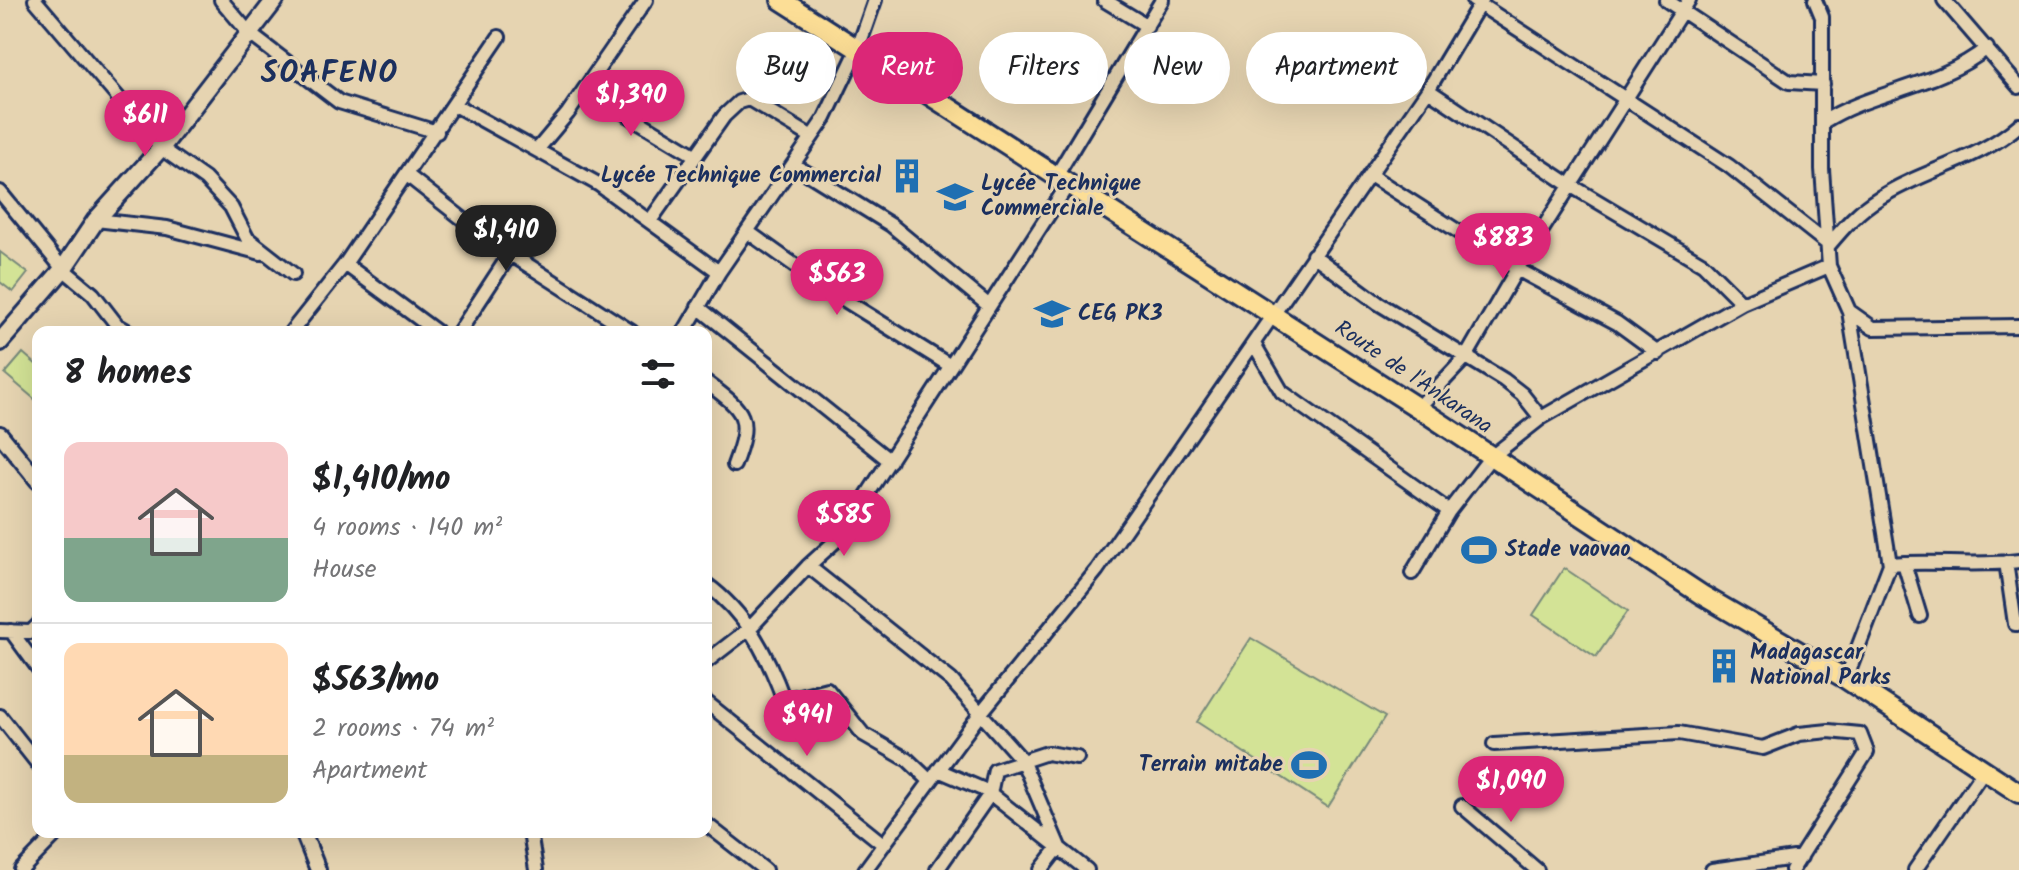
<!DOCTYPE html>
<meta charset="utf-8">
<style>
body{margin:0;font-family:Kalam,sans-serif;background:#f2f2f2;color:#202124;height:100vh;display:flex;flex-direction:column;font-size:30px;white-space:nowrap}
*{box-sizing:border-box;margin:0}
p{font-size:26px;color:#757577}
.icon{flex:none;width:44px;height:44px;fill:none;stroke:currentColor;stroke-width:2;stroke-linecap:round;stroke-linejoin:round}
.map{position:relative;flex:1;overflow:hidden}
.side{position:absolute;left:32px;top:326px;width:680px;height:512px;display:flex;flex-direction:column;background:#fff;border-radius:16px;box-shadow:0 8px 32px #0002}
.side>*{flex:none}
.banner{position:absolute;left:736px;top:32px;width:760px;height:72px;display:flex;gap:16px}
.price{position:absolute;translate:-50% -68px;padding:0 18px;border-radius:28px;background:#db2777;color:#fff;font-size:26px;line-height:52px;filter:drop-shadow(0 2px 4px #0008)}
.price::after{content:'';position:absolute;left:50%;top:48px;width:24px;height:18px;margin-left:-12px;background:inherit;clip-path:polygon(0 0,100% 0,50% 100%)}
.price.active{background:#222;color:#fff}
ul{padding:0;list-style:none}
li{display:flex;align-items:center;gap:24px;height:200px;padding:0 32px}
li+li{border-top:2px solid #e0e0e0}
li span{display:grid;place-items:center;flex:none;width:224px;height:160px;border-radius:16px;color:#555}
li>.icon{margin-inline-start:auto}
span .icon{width:96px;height:96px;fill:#fffc;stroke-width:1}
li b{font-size:34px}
h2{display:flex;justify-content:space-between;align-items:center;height:96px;padding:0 32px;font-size:34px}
.tag{padding:0 28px;border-radius:36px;background:#fff;box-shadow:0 8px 32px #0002;font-size:28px;line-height:72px}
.tag.active{background:#db2777;color:#fff}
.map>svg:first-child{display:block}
.green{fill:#d3e396;stroke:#77897a;stroke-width:2}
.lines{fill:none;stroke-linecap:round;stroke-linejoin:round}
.minor-casing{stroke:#1b2f5e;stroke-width:18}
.tertiary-casing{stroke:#1b2f5e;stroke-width:20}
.secondary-casing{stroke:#1b2f5e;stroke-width:22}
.primary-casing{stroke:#1b2f5e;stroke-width:24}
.minor{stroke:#e6d4b1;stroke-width:12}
.tertiary{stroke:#e6d4b1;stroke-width:14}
.secondary{stroke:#e6d4b1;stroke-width:16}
.primary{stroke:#fcde96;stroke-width:18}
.labels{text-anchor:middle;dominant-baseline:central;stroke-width:6;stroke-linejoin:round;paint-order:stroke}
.poi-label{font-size:22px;font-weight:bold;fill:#1b2f5e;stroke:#e6d4b1;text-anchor:start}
.street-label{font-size:22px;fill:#1b2f5e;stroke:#e6d4b1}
.district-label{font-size:30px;font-weight:bold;letter-spacing:2px;fill:#1b2f5e;stroke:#e6d4b1}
</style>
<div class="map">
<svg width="2019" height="870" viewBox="0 0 2019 870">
<rect width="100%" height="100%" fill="#e6d4b1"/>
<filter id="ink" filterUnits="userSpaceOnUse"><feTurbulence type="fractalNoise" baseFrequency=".0125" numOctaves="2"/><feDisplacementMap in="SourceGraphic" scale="16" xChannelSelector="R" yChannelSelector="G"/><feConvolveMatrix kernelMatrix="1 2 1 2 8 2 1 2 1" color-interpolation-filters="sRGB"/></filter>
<g filter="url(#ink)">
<path class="green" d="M0,252L28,273L13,292L0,282Z
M23,353L38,366V402L5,374Z
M1564,568L1628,611L1596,657L1533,615Z
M1251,638L1385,717L1328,807L1197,722Z"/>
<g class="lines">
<g class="minor-casing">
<path id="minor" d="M35,0L161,148L205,179L231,207L247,238L293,274
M221,0L250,34L339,102L437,132
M1104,0L1147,26
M1473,0L1729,166L1829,245C1844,227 1859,210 1879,198C1924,169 1978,161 2019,125
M1666,0L1789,82L1823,84
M1815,0L1822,17V169L1829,266L1849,311L1890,564L1846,679
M1944,0L2019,87
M585,89L696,156
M1428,90L1570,185L1703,264L1742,303
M455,105L598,184L719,272
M1823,122C1873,90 1937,88 1987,48
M537,150L568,113L646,0
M794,165L891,225L988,305
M407,175L492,242L632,332
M1370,175L1517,269L1617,323L1658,353
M1055,178L1162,0
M0,192L63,269L93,294L117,325L129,332
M96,220L167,228L261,253
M650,221L724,116L739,102L749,99L812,137
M748,232L835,294L949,365
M1313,255L1378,303L1504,380L1522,394L1541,418
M345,264L437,332
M698,307L890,461
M1849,311L1873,328L2019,326
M291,332L345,264L499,37
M459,332L510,254
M684,332L719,272L825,118L857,51L875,0
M1254,344L1282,392L1449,511
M706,382C746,412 752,417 734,465
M1418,408L1466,357L1517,269L1689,0
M2006,562L2015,624H2019
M1904,563L1920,616
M1890,564C1933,560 1976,567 2019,561
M1412,573L1449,511L1490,458L1541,418L1742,303L1829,266
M706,584C746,613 767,654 784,700L827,689L863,734L908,760L930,781
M0,631L31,632L38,625
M11,631L38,668
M706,662L750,628L808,566
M706,702L883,844
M0,716L38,764
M1494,744L1679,733L1763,748L1799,734L1829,731L1860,734L1867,752L1792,870
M938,770L987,791L1087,870
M1462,806L1537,870
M706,824L765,870
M530,832L536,870
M21,870L58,832
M865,870L980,714L1097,570L1428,90L1482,0
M937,870L990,794L995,770L1047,753L1077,758
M1041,870L1059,847L1022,760L951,680L808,566L840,537L1067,186
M1712,870L1801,857
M1915,870L1984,770"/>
</g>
<g class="tertiary-casing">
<path id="tertiary" d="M0,434L38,481
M303,832L318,870"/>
</g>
<g class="secondary-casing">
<path id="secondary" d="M0,342L63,269L96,220L161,148L275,0"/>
</g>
<g class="primary-casing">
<path id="primary" d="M781,0L1418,408L1702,595L1846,679L2019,793"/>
</g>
<use href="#minor" class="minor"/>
<use href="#tertiary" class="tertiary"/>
<use href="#secondary" class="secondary"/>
<use href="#primary" class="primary"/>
</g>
</g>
<defs>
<g id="building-bare" transform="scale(2.76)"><path d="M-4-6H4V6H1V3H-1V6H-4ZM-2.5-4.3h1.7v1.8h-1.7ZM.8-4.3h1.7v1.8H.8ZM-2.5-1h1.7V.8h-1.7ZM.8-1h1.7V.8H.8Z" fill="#1f6fb2" stroke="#e6d4b1" stroke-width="2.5" paint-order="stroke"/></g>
<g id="school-bare" transform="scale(2.76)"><path d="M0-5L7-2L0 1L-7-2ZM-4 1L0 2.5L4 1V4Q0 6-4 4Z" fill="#1f6fb2" stroke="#e6d4b1" stroke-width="2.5" paint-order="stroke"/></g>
<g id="stadium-bare" transform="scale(2.76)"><path d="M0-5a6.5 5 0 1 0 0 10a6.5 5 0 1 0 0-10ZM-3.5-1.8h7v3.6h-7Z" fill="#1f6fb2" stroke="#e6d4b1" stroke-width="2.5" paint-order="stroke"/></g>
</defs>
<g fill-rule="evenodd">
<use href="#building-bare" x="907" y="176"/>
<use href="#school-bare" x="955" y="197"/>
<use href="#school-bare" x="1052" y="314"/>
<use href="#stadium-bare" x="1479" y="550"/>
<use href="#building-bare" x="1724" y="666"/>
<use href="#stadium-bare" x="1309" y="765"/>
</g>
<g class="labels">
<g class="poi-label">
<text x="881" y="176" text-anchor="end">Lycée Technique Commercial</text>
<text x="981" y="184">Lycée Technique<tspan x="981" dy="25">Commerciale</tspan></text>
<text x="1078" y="314">CEG PK3</text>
<text x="1505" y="550">Stade vaovao</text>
<text x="1750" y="653">Madagascar<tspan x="1750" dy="25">National Parks</tspan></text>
<text x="1283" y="765" text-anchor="end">Terrain mitabe</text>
</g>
<g class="street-label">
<text transform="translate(1413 378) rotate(34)">Route de l'Ankarana</text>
</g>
<g class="district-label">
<text x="330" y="74">SOAFENO</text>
</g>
</g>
</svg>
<b class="price" style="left:631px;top:138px">$1,390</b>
<b class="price" style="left:145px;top:158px">$611</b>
<b class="price active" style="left:506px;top:273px">$1,410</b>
<b class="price" style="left:1503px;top:281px">$883</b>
<b class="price" style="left:837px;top:317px">$563</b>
<b class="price" style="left:844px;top:558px">$585</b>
<b class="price" style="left:807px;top:758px">$941</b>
<b class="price" style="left:1511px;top:824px">$1,090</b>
<div class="banner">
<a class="tag">Buy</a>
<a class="tag active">Rent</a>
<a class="tag">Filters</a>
<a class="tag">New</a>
<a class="tag">Apartment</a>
</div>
<section class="side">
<h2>8 homes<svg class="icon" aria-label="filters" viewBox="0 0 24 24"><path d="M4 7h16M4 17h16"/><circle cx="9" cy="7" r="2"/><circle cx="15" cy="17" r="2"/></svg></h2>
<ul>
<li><span style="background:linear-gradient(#f6c9c9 60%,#7fa58c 0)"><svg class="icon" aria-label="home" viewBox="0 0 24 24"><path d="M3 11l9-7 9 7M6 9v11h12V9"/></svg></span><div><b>$1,410/mo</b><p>4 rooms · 140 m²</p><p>House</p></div></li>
<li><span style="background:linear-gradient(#ffd9b3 70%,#c2b280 0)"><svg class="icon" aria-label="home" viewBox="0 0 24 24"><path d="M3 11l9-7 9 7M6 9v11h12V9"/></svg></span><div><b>$563/mo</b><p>2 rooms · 74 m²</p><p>Apartment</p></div></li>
</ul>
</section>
</div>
